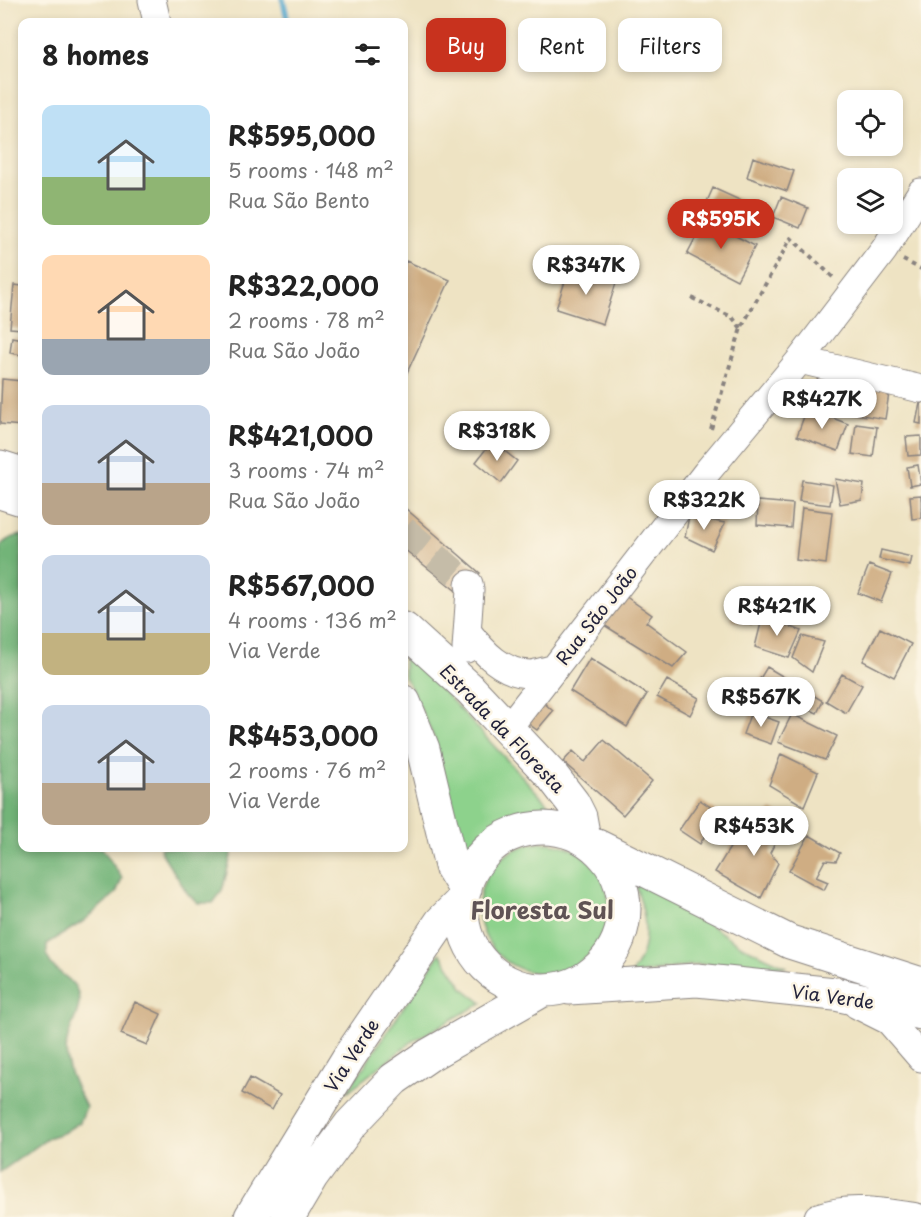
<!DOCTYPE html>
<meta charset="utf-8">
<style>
body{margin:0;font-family:"Playpen Sans",sans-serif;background:#f6f6f6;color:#222;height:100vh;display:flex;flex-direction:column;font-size:22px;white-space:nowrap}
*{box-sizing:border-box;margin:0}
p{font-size:20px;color:#767676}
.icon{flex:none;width:33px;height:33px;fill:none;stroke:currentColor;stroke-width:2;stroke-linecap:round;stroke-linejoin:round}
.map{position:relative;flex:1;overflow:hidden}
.details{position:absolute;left:18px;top:18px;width:390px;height:834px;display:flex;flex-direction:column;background:#fff;border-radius:12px;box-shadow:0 3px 9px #0003}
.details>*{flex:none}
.hud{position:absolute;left:426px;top:18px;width:405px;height:54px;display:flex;gap:12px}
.tools{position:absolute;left:837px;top:90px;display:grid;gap:12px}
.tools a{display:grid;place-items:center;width:66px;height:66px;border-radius:12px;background:#fff;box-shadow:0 3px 9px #0003;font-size:30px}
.price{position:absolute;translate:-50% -51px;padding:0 14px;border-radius:21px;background:#fff;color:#222;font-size:20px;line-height:39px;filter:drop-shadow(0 2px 3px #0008)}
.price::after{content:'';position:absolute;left:50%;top:36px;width:18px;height:14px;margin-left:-9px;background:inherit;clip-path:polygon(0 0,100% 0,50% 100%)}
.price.on{background:#c8321e;color:#fff}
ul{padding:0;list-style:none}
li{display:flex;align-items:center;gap:18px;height:150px;padding:0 24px}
li span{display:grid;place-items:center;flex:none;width:168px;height:120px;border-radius:12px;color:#555}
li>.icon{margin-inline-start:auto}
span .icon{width:72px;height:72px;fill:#fffc;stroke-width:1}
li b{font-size:26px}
h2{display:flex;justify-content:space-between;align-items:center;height:72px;padding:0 24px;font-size:26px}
.tag{padding:0 21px;border-radius:12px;background:#fff;box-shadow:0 3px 9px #0003;font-size:21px;line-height:54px}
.tag.on{background:#c8321e;color:#fff}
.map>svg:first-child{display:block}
.green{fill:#8dd28c;stroke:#587a64;stroke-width:1.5}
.forest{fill:#72b478;stroke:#4a6b5a;stroke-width:1.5}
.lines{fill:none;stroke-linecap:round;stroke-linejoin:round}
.stream{stroke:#4fa5cc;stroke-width:6}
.building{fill:#cfad83}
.minor-tunnel{stroke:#c5bca8;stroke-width:27;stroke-dasharray:27 14;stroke-linecap:butt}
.minor-casing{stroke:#88827f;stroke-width:29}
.major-casing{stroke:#88827f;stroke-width:35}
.path{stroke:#88827f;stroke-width:4;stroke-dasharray:4.5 4.5;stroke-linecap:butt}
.minor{stroke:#fff;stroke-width:27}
.major{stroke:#fff;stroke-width:33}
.labels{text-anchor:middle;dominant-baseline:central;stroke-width:5;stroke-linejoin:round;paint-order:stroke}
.street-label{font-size:18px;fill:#22223b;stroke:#fcf5e5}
.district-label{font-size:24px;font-weight:bold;fill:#5f5354;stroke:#fcf5e5}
</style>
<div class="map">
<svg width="921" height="1217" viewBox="0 0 921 1217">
<rect width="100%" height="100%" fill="#fcf5e5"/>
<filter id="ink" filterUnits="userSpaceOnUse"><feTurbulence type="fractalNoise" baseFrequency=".0167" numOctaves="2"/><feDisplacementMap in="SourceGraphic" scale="12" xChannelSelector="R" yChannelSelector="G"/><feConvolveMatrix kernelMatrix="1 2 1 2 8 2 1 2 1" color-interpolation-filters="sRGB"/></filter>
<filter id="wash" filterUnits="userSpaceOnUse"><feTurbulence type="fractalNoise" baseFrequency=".008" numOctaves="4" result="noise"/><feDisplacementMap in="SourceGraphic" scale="24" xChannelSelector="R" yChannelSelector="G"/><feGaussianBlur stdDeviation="1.35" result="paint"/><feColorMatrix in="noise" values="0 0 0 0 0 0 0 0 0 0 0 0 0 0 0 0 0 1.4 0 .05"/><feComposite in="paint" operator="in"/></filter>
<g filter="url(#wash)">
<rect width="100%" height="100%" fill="#eee3c3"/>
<path class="green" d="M404,649L558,815H528L500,822L460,855L435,740L410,686L404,677Z
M479 908a65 65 0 1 1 130 0a65 65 0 1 1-130 0Z
M631,872L740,945L787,967L698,964L631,975C635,968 640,961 642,953C651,927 640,897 631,872Z
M440,953L464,989L482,1003L413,1041L347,1092Z"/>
<path class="forest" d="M22,535V848H102L122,878L116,893L84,921L47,944C47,948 46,955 48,958C53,973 74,977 78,993C82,1010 72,1021 68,1037C61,1062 75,1085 86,1107L80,1122L63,1133L50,1137L0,1172V547C4,540 14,536 22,535Z
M160,848H233L222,891L213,903H198L188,894L161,852Z"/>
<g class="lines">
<path class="stream" d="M283,0L288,22"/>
</g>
<g id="blocks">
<path class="building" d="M753,157L794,171L787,191L747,177Z
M713,188L768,213L760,230L705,206Z
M781,197L808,208L800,228L773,217Z
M705,220L755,246L737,280L687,254Z
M406,261L450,280L404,379V266Z
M569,269L616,283L603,324L556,309Z
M14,285L22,286V329L10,328Z
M12,337L22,339V355L10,353Z
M818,375L890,387L885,419L813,407Z
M2,379L22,381V426L0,424Z
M920,403H921V424L916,423Z
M807,408L848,424L838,451L797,436Z
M856,424L877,427L873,457L852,454Z
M921,436V455L908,456L906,437Z
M492,441L517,461L501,483L476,462Z
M918,465L921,484L910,486L907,467Z
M835,479L864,484L862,500L840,504Z
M802,480L833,485L830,505L799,501Z
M921,495V518L912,519L910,496Z
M758,501L793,504L791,528L757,525Z
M405,508L480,573L460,594L404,549Z
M802,508L832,512L826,564L796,560Z
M689,516L725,523L712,550L685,537Z
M881,550L912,557L910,566L879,559Z
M869,565L892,574L881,602L858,593Z
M738,593L761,598L752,625L732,620Z
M625,596L652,615L646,622L687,652L673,668L604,625Z
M763,615L801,631L789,658L755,647Z
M880,628L911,644L894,677L863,661Z
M802,636L824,642L812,672L793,658Z
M590,658L647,694L627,727L570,691Z
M767,667L789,680L775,703L753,690Z
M842,674L862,685L846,713L826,701Z
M667,680L699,698L690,715L657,697Z
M811,694L823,701L817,713L804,707Z
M543,702L553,711L537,730L526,722Z
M751,712L779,722L771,744L743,734Z
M792,714L837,736L825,760L778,742Z
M604,740L652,781L623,815L563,762L573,751L585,762Z
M781,754L818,772L804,806L769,785Z
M700,800L718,812L700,844L679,830Z
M771,810L787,819L770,853L778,863L761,898L715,872L737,836L753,839Z
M809,835L840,853L836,861L825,860L816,877L828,882L824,890L789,871Z
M135,1002L161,1014L147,1045L121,1034Z
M250,1078L280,1095L272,1110L242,1093Z"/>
</g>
</g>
<g filter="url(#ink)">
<use href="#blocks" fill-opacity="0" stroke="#88827f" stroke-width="1.5"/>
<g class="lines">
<path class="minor-tunnel" d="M404,530L469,584"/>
<g class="minor-casing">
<path id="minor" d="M152,0L157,22
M800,360L921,389
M468,632C483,652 503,674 531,674C538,673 547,670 555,668
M466,649L470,590L469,584
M508,728L706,473L800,360L884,250L921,192
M857,1005L889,1021L921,1058
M818,1217C850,1205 884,1212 917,1217"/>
</g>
<g class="major-casing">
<path id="major" d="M0,467L22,474
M0,492L22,499
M404,629L470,689L553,777L573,803L580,817L584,839
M404,702L423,749L451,866L465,889
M462 909a81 81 0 1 1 162 0a81 81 0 1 1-162 0Z
M597,846L790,942L921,984
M569,988L697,980L835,994L921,1013
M251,1217L349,1057L441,922L462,901
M288,1217L311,1178L350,1125L394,1079L429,1055L541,991"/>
</g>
<path class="path" d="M903,260L921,269
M692,298L732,317L741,328
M711,429L741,328L791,238L835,279"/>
<use href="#minor" class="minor"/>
<use href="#major" class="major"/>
</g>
</g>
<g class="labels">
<g class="street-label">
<text transform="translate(596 615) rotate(-52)">Rua São João</text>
<text transform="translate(503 728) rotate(46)">Estrada da Floresta</text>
<text transform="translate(833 996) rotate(8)">Via Verde</text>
<text transform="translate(351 1055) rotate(-57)">Via Verde</text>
</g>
<g class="district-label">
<text x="542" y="909">Floresta Sul</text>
</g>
</g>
</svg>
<div class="tools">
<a><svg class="icon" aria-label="locate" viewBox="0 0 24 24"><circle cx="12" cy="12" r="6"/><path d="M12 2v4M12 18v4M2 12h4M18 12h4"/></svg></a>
<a><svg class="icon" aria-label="layers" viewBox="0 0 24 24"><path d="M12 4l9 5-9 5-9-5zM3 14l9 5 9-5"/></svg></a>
</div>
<b class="price on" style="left:721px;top:250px">R$595K</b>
<b class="price" style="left:586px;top:296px">R$347K</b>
<b class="price" style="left:822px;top:430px">R$427K</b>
<b class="price" style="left:497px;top:462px">R$318K</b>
<b class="price" style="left:704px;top:531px">R$322K</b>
<b class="price" style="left:777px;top:637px">R$421K</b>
<b class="price" style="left:761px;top:728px">R$567K</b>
<b class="price" style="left:754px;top:857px">R$453K</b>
<div class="hud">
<a class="tag on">Buy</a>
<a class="tag">Rent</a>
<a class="tag">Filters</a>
</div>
<section class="details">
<h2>8 homes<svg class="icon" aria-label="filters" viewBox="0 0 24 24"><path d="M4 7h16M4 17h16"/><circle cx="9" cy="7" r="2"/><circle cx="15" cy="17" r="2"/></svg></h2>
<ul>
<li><span style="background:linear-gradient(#bfe0f5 60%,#8fb573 0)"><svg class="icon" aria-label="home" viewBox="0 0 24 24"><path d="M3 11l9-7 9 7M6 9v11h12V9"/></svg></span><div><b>R$595,000</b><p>5 rooms · 148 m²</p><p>Rua São Bento</p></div></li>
<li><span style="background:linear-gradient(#ffd9b3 70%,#9aa5b1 0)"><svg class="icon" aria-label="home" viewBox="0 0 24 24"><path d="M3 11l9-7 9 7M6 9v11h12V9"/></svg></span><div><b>R$322,000</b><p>2 rooms · 78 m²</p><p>Rua São João</p></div></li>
<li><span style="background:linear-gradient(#c9d6e8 65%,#b9a48a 0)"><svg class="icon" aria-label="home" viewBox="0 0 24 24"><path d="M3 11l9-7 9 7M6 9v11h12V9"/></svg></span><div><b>R$421,000</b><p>3 rooms · 74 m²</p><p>Rua São João</p></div></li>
<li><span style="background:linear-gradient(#c9d6e8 65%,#c2b280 0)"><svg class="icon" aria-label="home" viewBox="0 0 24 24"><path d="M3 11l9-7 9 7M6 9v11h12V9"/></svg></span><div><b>R$567,000</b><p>4 rooms · 136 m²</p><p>Via Verde</p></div></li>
<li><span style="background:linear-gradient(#c9d6e8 65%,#b9a48a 0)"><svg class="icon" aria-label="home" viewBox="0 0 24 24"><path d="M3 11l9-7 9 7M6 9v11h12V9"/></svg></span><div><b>R$453,000</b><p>2 rooms · 76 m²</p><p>Via Verde</p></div></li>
</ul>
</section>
</div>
